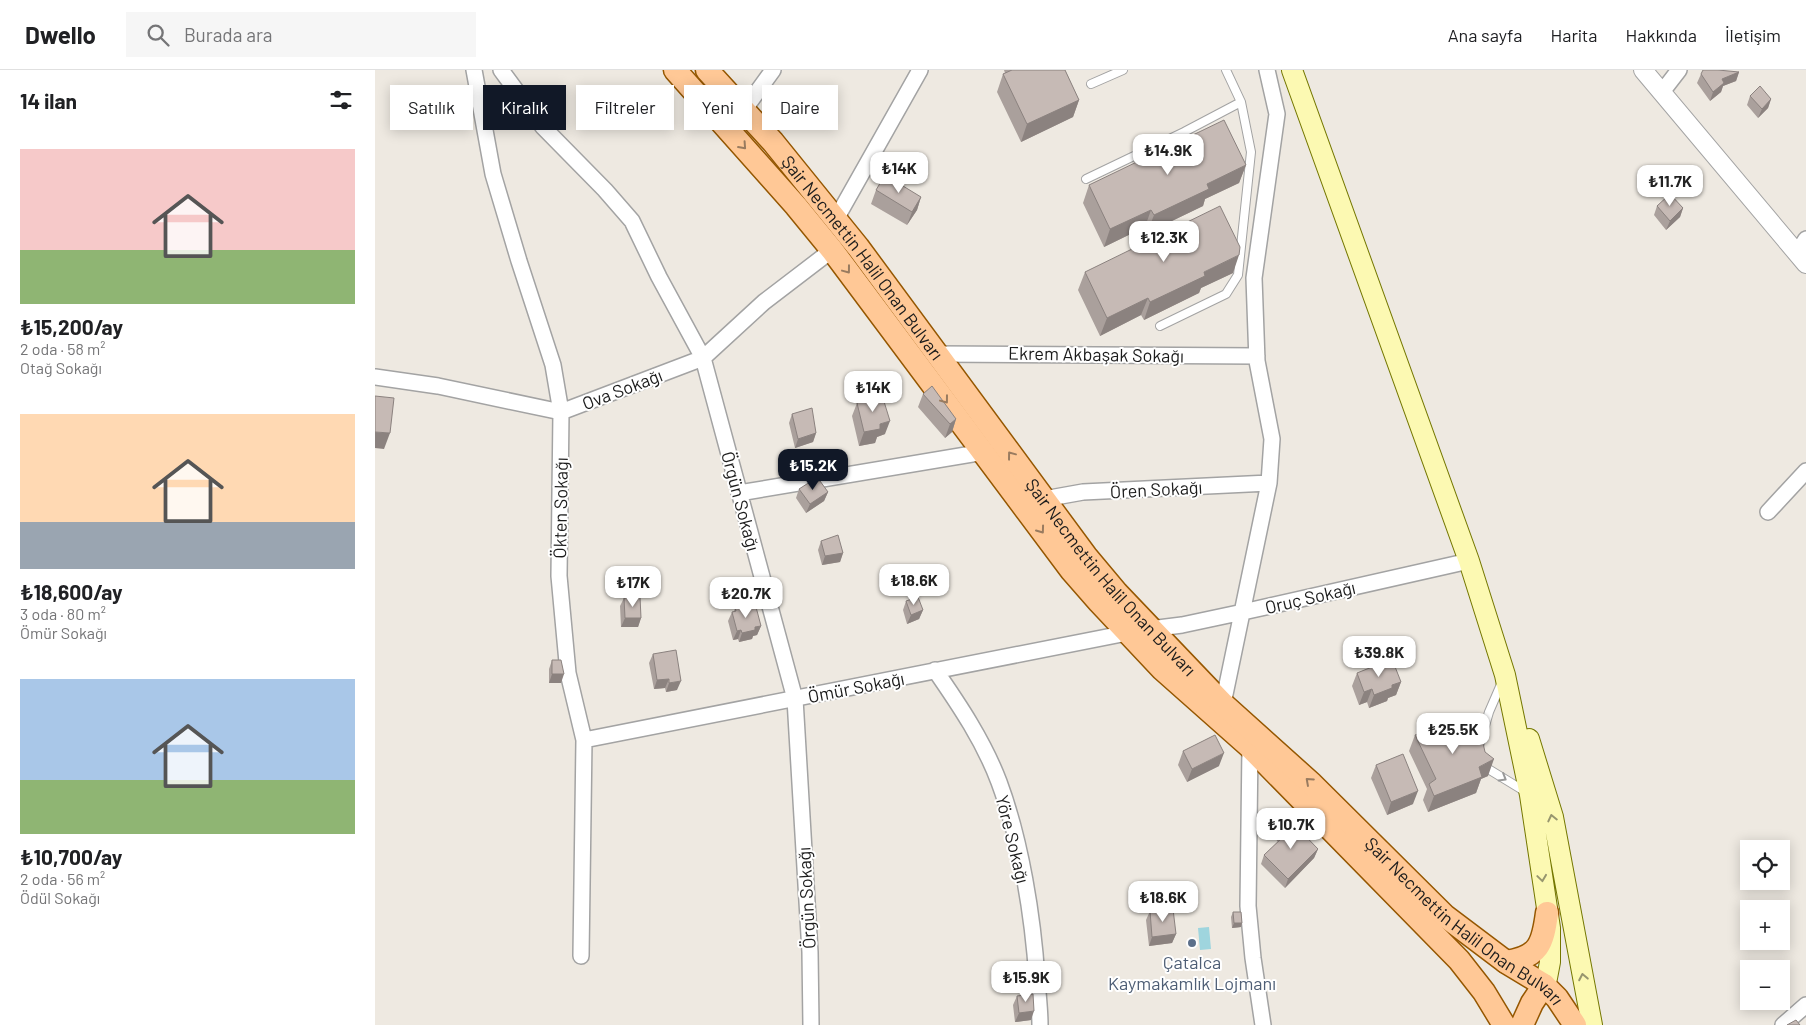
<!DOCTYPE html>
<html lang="tr">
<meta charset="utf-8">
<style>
body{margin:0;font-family:Barlow,sans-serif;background:#f6f6f6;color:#202124;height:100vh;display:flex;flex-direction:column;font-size:19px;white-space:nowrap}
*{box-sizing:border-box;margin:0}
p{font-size:16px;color:#757577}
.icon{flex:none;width:28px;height:28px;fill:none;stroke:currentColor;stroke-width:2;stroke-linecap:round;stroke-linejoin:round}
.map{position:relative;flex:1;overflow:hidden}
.details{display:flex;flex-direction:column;background:#fff;width:375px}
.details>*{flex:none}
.guide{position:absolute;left:15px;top:15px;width:475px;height:45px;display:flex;gap:10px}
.controls{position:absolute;left:1365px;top:770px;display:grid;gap:10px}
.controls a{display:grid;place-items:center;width:50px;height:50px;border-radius:0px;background:#fff;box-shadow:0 2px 12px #0003;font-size:25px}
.price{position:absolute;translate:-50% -42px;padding:0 11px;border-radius:10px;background:#fff;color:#222;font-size:16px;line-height:32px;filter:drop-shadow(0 1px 2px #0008)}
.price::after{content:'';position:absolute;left:50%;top:30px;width:15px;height:11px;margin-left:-8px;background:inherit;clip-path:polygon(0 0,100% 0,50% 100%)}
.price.active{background:#111827;color:#fff}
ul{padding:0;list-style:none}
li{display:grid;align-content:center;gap:10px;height:265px;padding:0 20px}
li span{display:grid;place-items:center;height:155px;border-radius:0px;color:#555}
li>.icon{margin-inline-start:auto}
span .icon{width:90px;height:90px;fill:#fffc;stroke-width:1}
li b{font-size:21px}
h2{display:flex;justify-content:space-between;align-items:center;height:60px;padding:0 20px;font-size:21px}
.tag{padding:0 18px;border-radius:0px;background:#fff;box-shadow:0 2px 12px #0003;font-size:18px;line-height:45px}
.tag.active{background:#111827;color:#fff}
header{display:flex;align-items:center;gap:30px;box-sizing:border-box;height:70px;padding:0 25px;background:#fff;border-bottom:1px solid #e0e0e0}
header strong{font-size:24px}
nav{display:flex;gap:28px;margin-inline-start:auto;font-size:18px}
.search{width:350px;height:45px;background:#f6f6f6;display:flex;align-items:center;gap:12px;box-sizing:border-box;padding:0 18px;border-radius:0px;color:#757577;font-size:19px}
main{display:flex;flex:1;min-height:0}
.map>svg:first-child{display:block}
.water{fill:#9fd5de}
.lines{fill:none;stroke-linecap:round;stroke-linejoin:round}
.service-casing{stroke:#a3a3a3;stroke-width:10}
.minor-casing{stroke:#a3a3a3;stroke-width:18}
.tertiary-casing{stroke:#a3a3a3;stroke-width:20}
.secondary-casing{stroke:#747700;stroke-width:22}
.primary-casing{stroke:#955700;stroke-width:25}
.service{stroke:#fff;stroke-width:8}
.minor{stroke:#fff;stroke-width:15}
.tertiary{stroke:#fff;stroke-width:18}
.secondary{stroke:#fcf9b2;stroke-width:20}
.primary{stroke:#ffc896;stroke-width:22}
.wall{fill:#aaa09c}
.shaded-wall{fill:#8b827f}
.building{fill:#c6bab5;stroke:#8b827f}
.oneway{stroke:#997b5f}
.oneway2{stroke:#999}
.oneway3{stroke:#97966e}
.service-dot{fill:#5c6f8a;stroke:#fff;stroke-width:2}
.labels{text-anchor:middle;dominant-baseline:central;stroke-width:4;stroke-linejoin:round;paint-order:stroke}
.street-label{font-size:18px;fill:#1c1c1c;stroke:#fff}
.service-label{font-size:18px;fill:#4e5e75;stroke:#fff}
</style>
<header>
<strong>Dwello</strong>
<div class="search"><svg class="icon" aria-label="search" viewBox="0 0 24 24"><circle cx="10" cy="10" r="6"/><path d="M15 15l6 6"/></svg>Burada ara</div>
<nav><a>Ana sayfa</a><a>Harita</a><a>Hakkında</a><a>İletişim</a></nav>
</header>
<main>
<section class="details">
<h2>14 ilan<svg class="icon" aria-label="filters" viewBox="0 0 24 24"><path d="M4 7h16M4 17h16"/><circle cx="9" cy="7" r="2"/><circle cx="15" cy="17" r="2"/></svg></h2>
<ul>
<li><span style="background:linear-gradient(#f6c9c9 65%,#8fb573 0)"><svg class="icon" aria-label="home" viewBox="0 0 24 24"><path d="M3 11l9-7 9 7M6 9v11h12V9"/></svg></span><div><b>₺15,200/ay</b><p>2 oda · 58 m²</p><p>Otağ Sokağı</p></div></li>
<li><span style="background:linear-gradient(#ffd9b3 70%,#9aa5b1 0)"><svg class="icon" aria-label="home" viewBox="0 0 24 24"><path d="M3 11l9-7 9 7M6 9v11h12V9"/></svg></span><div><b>₺18,600/ay</b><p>3 oda · 80 m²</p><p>Ömür Sokağı</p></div></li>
<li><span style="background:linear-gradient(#a9c7e8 65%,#8fb573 0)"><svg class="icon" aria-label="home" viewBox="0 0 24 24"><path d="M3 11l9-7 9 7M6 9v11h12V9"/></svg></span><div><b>₺10,700/ay</b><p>2 oda · 56 m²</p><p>Ödül Sokağı</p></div></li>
</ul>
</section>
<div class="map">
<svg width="1431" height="955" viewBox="0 0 1431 955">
<rect width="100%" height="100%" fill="#eee9e1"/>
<path class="water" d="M834,857L836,879L825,880L823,858Z"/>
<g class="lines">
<g class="service-casing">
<path id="service" d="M716,14L748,0
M711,109L809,62L866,32
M785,256L851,224L863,205L876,82L866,32L851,0
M1104,676L1114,642L1127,612
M1109,694L1110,697L1151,722"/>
</g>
<g class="minor-casing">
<path id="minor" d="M99,0L118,104L144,191L178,295L186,342L184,506L193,603L209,670L206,886
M126,0L168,57L230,120L257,151L284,207L328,288L420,629L435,882L436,955
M1287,22L1304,0
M369,40L398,0
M461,149L545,0
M1422,183L1431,169
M561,284L882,286
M0,307L63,316L186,342L328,288L389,232L457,180
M364,423L609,382
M669,429L708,422L894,413
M1393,442L1431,401
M775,559L807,555L868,542L1094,491
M560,600C585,636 609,672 624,712C646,771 658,847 662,909C663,925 665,940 665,955
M848,634L894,413L897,369L882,291L879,208L902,44L892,0
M209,670L752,563
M875,677L873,836L878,888L888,955
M1408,955L1431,935"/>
</g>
<g class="tertiary-casing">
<path id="tertiary" d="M1268,0L1431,194"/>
</g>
<g class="secondary-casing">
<path id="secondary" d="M917,0L1094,491L1130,605L1155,725L1175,858V892L1172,908L1169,915
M1154,669L1178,747L1217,955"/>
</g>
<g class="primary-casing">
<g id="primary">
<path d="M300,0L421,136L457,180L696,500L724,532L787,599L875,677L1084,890L1109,922L1129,955"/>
<path id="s1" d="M332,0L398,72L483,177L711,486L742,523L848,634L937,714L1070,846L1131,892L1169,915L1182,928L1200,955"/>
<path d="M1131,892C1164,887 1168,874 1172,843"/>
<path d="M1147,955L1157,933L1169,915"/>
</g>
</g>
<use href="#service" class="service"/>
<use href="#minor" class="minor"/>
<use href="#tertiary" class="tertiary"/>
<use href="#secondary" class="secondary"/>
<use href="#primary" class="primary"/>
</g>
<path class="wall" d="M629,0H690L704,30L698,47L646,72L622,22L628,4L630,3Z
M1364,2L1361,11L1348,16L1346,22L1335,31L1322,13L1326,4Z
M1375,26L1396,29L1393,38L1383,48L1372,35Z
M871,95L864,113L830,129L828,136L772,163L770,157L729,177L708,133L714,115Z
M501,120L546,127L542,140L532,155L496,134Z
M1282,136L1308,138L1305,147L1291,160L1279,145Z
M710,202L858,203L826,218L824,223L769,250L766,245L725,266L703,220Z
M548,324L581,349L577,362L570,368L543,337Z
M482,333L510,364L502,367L500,373L484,376L477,346Z
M417,344L441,363L438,372L420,378L414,353Z
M424,419L453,422L449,431L431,443L421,428Z
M446,471L468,483L465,492L447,495L443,480Z
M249,528L266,548L263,557H246L245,536Z
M531,531L548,540L544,549L532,554L528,540Z
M360,537L374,538L386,556L382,565L378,566L377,569L364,572L363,569L358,570L353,551L357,542H359Z
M278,584L302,620L291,622L290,618L279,619L274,593Z
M177,590L186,613H174V599Z
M982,603L1026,612L1021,625L1013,628L1012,631L994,638L992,632L984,635L977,616Z
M1088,662L1113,706L1106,709L1101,723L1053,742L1048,730L1052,719L1034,681L1040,665Z
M808,681L844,696L812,712L803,695Z
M1001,695L1038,734L1012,745L996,708Z
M903,759L943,779L939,788L910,818L886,794L889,785L903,772L900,768Z
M775,841L801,864L797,873L774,876L771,850Z
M858,842L867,853L866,857L857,858L856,847Z
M642,926L656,950L640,952L638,935Z"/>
<path class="shaded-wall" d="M1364,2L1361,11L1348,16L1346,22L1335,31L1338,22L1347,9Z
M1396,29L1393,38L1383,48L1387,39Z
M704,30L698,47L646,72L652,54Z
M871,95L864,113L830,129L828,136L772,163L779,145L832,114Z
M546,127L542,140L532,155L537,142Z
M1308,138L1305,147L1291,160L1295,151Z
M776,140L770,157L729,177L735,159Z
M864,185L858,203L826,218L824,223L769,250L775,232L829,202Z
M773,228L766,245L725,266L732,248Z
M581,349L577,362L570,368L575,354Z
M515,351L510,364L502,367L500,373L484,376L489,362L505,354Z
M0,362L15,363L9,379L0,378Z
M441,363L438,372L420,378L423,369Z
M453,422L449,431L431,443L435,434Z
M468,483L465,492L447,495L450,486Z
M548,540L544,549L532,554L536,545Z
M250,548H266L263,557H246Z
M386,556L382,565L378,566L377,569L364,572L367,563L380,557Z
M366,560L363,569L358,570L362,561Z
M177,604H189L186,613H174Z
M294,609L290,618L279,619L282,610Z
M306,611L302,620L291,622L294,613Z
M1026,612L1021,625L1013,628L1012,631L994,638L999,625L1017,615Z
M997,619L992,632L984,635L989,622Z
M849,683L844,696L812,712L817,699Z
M1119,689L1113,706L1106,709L1101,723L1053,742L1059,726L1104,697Z
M1043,721L1038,734L1012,745L1016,732Z
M943,779L939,788L910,818L913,809Z
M859,853H867L866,857L857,858Z
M801,864L797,873L774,876L777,867Z
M659,941L656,950L640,952L644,943Z"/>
<path class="building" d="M637,0H690L704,30L652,54L628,4Z
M1328,0H1343L1364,2L1347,9L1349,13L1338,22L1326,4Z
M1385,16L1396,29L1387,39L1375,26Z
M849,50L871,95L832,114L834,119L779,145L776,140L735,159L714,115Z
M510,105L546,127L537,142L501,120Z
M1295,124L1308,138L1295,151L1282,136Z
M845,136L865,177L864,185L829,202L830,206L775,232L773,228L732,248L710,202Z
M557,316L581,349L575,354L548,324Z
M507,325L515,351L505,354V359L489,362L482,333Z
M0,326L19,328L15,363L0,362Z
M437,338L441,363L423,369L417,344Z
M445,411L453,422L435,434L424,419L435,412Z
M463,465L468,483L450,486L446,471Z
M265,527L266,548H250L249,528Z
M543,527L548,540L536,545L531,531Z
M373,534L374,538L381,537L386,556L380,557V560L367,563L366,560L362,561L357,542L361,541L360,537Z
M301,580L306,611L294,613V609L282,610L278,584Z
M1017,589L1026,612L1017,615V618L999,625L997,619L989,622L982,603Z
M177,590H186L189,604H177Z
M1083,649L1088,662L1104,655L1110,682L1119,689L1104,697L1107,707L1059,726L1054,714L1061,709L1040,665Z
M840,665L849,683L817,699L808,681Z
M1028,684L1043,721L1016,732L1001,695Z
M914,749L943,779L913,809L889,785L909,766L903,759Z
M798,839L801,864L777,867L775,841Z
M858,842H866L867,853H859Z
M658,924L659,941L644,943L642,926Z
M1421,950L1425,955H1412Z"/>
<defs><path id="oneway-chevron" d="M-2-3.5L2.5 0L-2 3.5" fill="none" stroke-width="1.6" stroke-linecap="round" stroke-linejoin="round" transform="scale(1.25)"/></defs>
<g class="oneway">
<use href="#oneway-chevron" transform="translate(368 76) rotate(48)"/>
<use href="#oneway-chevron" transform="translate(472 200) rotate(53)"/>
<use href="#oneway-chevron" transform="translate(570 330) rotate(53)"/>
<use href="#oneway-chevron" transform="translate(636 385) rotate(-127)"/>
<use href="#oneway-chevron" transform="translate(666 460) rotate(54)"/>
<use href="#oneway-chevron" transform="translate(934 711) rotate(-138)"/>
</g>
<use class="oneway2" href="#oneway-chevron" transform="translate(1128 708) rotate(31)"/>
<g class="oneway3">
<use href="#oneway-chevron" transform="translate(1177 748) rotate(-103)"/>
<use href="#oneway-chevron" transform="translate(1167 808) rotate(82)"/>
<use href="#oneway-chevron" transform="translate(1208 907) rotate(-101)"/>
</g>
<circle class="service-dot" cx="817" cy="873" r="5"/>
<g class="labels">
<g class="street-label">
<text stroke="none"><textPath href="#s1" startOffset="244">Şair Necmettin Halil Onan Bulvarı</textPath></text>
<text transform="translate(721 284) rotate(1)">Ekrem Akbaşak Sokağı</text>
<text transform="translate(247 319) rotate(-21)">Ova Sokağı</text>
<text transform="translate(781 419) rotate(-3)">Ören Sokağı</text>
<text transform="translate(366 431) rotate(75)">Örgün Sokağı</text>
<text transform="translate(185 438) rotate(-89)">Ökten Sokağı</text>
<text stroke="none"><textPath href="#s1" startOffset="649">Şair Necmettin Halil Onan Bulvarı</textPath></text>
<text transform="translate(935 527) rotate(-13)">Oruç Sokağı</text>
<text transform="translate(481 617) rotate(-11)">Ömür Sokağı</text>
<text transform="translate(638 769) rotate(76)">Yöre Sokağı</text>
<text transform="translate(431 828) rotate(-93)">Örgün Sokağı</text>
<text stroke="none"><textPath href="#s1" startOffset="1144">Şair Necmettin Halil Onan Bulvarı</textPath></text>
</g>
<g class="service-label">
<text x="817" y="892">Çatalca<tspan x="817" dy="21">Kaymakamlık Lojmanı</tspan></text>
</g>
</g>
</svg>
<div class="controls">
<a><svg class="icon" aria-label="locate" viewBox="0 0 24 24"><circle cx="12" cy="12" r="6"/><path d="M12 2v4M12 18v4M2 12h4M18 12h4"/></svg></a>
<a>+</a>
<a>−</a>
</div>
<b class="price" style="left:793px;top:106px">₺14.9K</b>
<b class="price" style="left:524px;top:124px">₺14K</b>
<b class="price" style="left:1295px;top:137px">₺11.7K</b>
<b class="price" style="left:789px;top:193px">₺12.3K</b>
<b class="price" style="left:498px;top:343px">₺14K</b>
<b class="price active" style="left:438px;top:421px">₺15.2K</b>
<b class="price" style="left:539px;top:536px">₺18.6K</b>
<b class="price" style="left:258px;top:538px">₺17K</b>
<b class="price" style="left:371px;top:549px">₺20.7K</b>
<b class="price" style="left:1004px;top:608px">₺39.8K</b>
<b class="price" style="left:1078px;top:685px">₺25.5K</b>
<b class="price" style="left:916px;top:780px">₺10.7K</b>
<b class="price" style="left:788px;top:853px">₺18.6K</b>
<b class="price" style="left:651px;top:933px">₺15.9K</b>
<div class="guide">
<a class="tag">Satılık</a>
<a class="tag active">Kiralık</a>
<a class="tag">Filtreler</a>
<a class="tag">Yeni</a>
<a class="tag">Daire</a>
</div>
</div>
</main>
